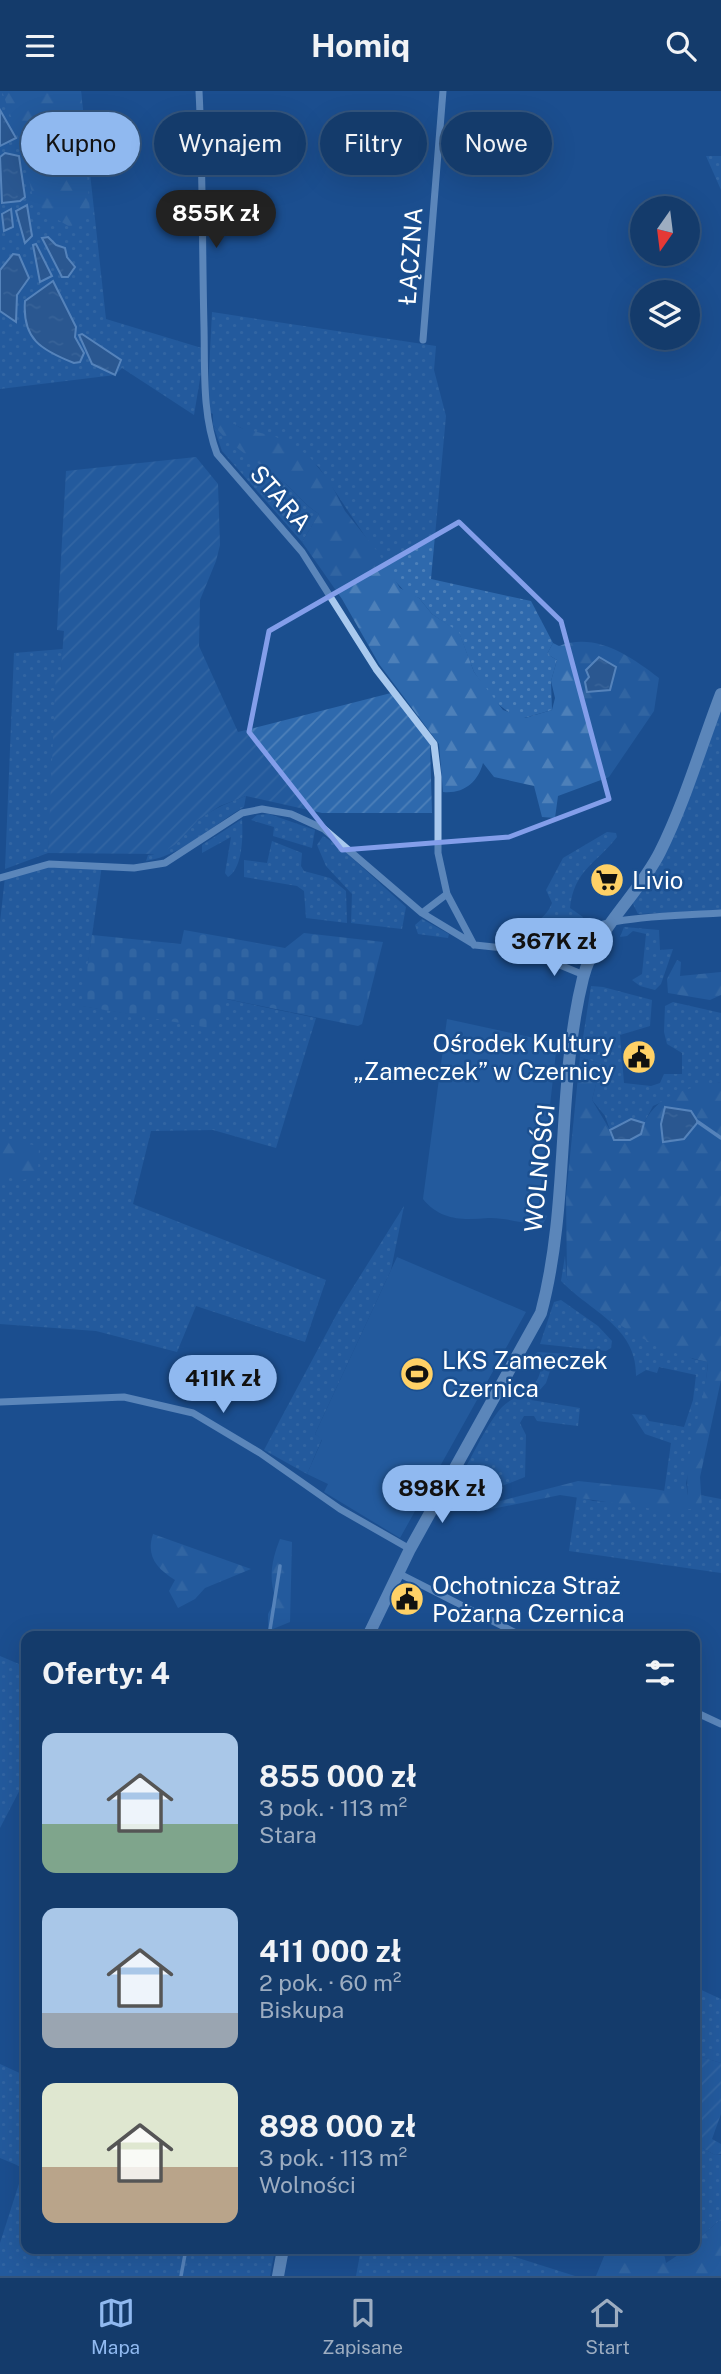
<!DOCTYPE html>
<html lang="pl">
<meta charset="utf-8">
<style>
body{margin:0;font-family:"Public Sans",sans-serif;background:#1d4271;color:#f1f3f6;height:100vh;display:flex;flex-direction:column;font-size:26px;white-space:nowrap}
*{box-sizing:border-box;margin:0}
p{font-size:23px;color:#9dadc1}
.icon{flex:none;width:38px;height:38px;fill:none;stroke:currentColor;stroke-width:2;stroke-linecap:round;stroke-linejoin:round}
.map{position:relative;flex:1;overflow:hidden}
.side{position:absolute;left:21px;top:1540px;width:679px;height:623px;display:flex;flex-direction:column;background:#143b6b;border-radius:14px;box-shadow:0 7px 28px #0002,0 0 0 2px #33557e}
.side>*{flex:none}
.guide{position:absolute;left:21px;top:21px;width:679px;height:63px;display:flex;gap:14px}
.needle{width:46px;rotate:194deg}
.tools{position:absolute;left:630px;top:105px;display:grid;gap:14px}
.tools a{display:grid;place-items:center;width:70px;height:70px;border-radius:50%;background:#143b6b;box-shadow:0 7px 28px #0002,0 0 0 2px #33557e;font-size:35px}
.price{position:absolute;translate:-50% -60px;padding:0 16px;border-radius:24px;background:#90b9f0;color:#111;font-size:23px;line-height:46px;filter:drop-shadow(0 2px 4px #0008)}
.price::after{content:'';position:absolute;left:50%;top:42px;width:21px;height:16px;margin-left:-10px;background:inherit;clip-path:polygon(0 0,100% 0,50% 100%)}
.price.on{background:#222;color:#fff}
ul{padding:0;list-style:none}
li{display:flex;align-items:center;gap:21px;height:175px;padding:0 21px}
li span{display:grid;place-items:center;flex:none;width:196px;height:140px;border-radius:14px;color:#555}
li>.icon{margin-inline-start:auto}
span .icon{width:84px;height:84px;fill:#fffc;stroke-width:1}
li b{font-size:30px}
h2{display:flex;justify-content:space-between;align-items:center;height:84px;padding:0 21px;font-size:30px}
.pill{padding:0 24px;border-radius:32px;background:#143b6b;box-shadow:0 7px 28px #0002,0 0 0 2px #33557e;font-size:24px;line-height:63px}
.pill.on{background:#90b9f0;color:#111}
header{display:flex;justify-content:space-between;align-items:center;height:91px;padding:0 21px;background:#143b6b;font-size:32px;font-weight:700}
.dock{display:flex;justify-content:space-around;align-items:center;height:98px;border-top:2px solid #33557e;background:#143b6b;font-size:19px;color:#9dadc1}
.dock a{display:grid;justify-items:center;gap:4px}
.dock .on{color:#90b9f0}
.map>svg:first-child{display:block}
.grass{fill:url(#grass-dots)}
.forest{fill:url(#forest-firs)}
.cemetery{fill:url(#cemetery-stones)}
.garden{fill:url(#garden-furrows)}
.pitch{fill:#2e69ad}
.water{fill:url(#water-ripples);stroke:#9cc4f0;stroke-width:2}
.lines{fill:none;stroke-linecap:round;stroke-linejoin:round}
.stream{stroke:#9cc4f0;stroke-width:3.5}
.minor{stroke:#a9c9ee;stroke-width:7}
.tertiary{stroke:#a9c9ee;stroke-width:12}
.marked{fill:none;stroke:#839eea;stroke-width:5;stroke-linejoin:round}
.labels{text-anchor:middle;dominant-baseline:central;stroke-width:5;stroke-linejoin:round;paint-order:stroke}
.street-label{font-size:24px;fill:#fff;stroke:#1b4f8f}
.poi-label{font-size:24px;fill:#fff;stroke:#1b4f8f;text-anchor:start}
</style>
<header><svg class="icon" aria-label="menu" viewBox="0 0 24 24"><path d="M4 6h16M4 12h16M4 18h16"/></svg>Homiq<svg class="icon" aria-label="search" viewBox="0 0 24 24"><circle cx="10" cy="10" r="6"/><path d="M15 15l6 6"/></svg></header>
<div class="map">
<svg width="721" height="2185" viewBox="0 0 721 2185">
<defs>
<pattern id="grass-dots" width="8" height="8" patternUnits="userSpaceOnUse" patternTransform="scale(1.75)"><rect width="8" height="8" fill="#2e69ad"/><path d="M2 2h.1M6 6h.1" fill="none" stroke="#4d80b9" stroke-width="1.8" stroke-linecap="round"/></pattern>
<pattern id="forest-firs" width="22" height="20" patternUnits="userSpaceOnUse" patternTransform="scale(1.75)"><rect width="22" height="20" fill="#2e69ad"/><path d="M5 1l3.5 6h-7zM16 11l3.5 6h-7z" fill="#4d80b9"/></pattern>
<pattern id="cemetery-stones" width="16" height="16" patternUnits="userSpaceOnUse" patternTransform="scale(1.75)"><rect width="16" height="16" fill="#2e69ad"/><path d="M2 7V4a2 2 0 0 1 4 0v3zM10 15v-3a2 2 0 0 1 4 0v3z" fill="#4d80b9"/></pattern>
<pattern id="garden-furrows" width="10" height="10" patternUnits="userSpaceOnUse" patternTransform="scale(1.75)"><rect width="10" height="10" fill="#2e69ad"/><path d="M-1 1l2-2M0 10L10 0M9 11l2-2" fill="none" stroke="#4d80b9"/></pattern>
<pattern id="water-ripples" width="26" height="14" patternUnits="userSpaceOnUse" patternTransform="scale(1.75)"><rect width="26" height="14" fill="#3c6290"/><path d="M2 4q2-2 4 0t4 0M15 11q2-2 4 0t4 0" fill="none" stroke="#597aa1"/></pattern>
</defs>
<rect width="100%" height="100%" fill="#1b4f8f"/>
<path class="grass" d="M0,0H81L106,228L205,258L194,324L122,277L115,284L0,298Z
M706,65H721V99Z
M212,221L436,255L434,279L446,325L431,488L531,510L553,552L547,563L557,569L551,590L552,619L524,627L515,626L494,610L474,581L459,542L432,523L419,507L407,503L395,490L318,375L207,320Z
M213,334C234,357 260,369 282,390C296,401 304,414 319,423L302,451L222,360Z
M63,558L48,762L5,778L14,562Z
M721,621V819L638,823L632,811Z
M246,705L244,716C212,734 184,764 146,770L148,764C174,762 181,741 201,727C215,717 230,711 246,705Z
M269,723L315,739L312,757L273,745L274,736L251,729L257,724Z
M242,728C243,744 243,777 228,786L225,782L231,746L202,762V754Z
M607,741L616,742L617,746C596,773 574,779 570,817L583,826L581,830L565,834L551,844L511,846L509,838C528,835 544,832 552,812L546,799L563,767Z
M323,745L339,755L406,816L402,838L351,832L352,803L326,775L317,754Z
M272,750L302,762L301,775L304,780L330,787L346,800L347,832L306,827L304,800L297,795L244,786V769L267,772Z
M49,773L102,774L82,915L216,937L226,908L316,927L276,1057L213,1039L151,1040L133,1113L326,1189L305,1251L196,1215L177,1261L96,1240L0,1233V831L5,786Z
M422,828L449,843L448,847L418,843L415,834Z
M624,836L659,839L660,859L673,858L661,893L655,899L640,895L632,889L642,883L646,843L633,840L627,845L620,846Z
M581,847L591,850L581,872L576,874L559,868L556,860L561,854Z
M591,895L603,896L652,909L650,935L620,944L624,992L651,995L660,992L664,983H682V962L667,953L664,941L665,915L673,911L721,922V991L689,999L653,1015L644,1032L623,1031L610,1039L605,1025L592,1009L601,973L580,966Z
M404,1115L391,1179L315,1343L322,1348L307,1383L264,1359L340,1217Z
M565,1165L567,1188L604,1220L693,1268L708,1271L704,1309L686,1392L688,1405L664,1401L671,1352L645,1343L632,1323L645,1324L649,1330L684,1336L693,1309L696,1284L659,1276L657,1282L646,1279L636,1285C637,1236 591,1221 561,1190Z
M561,1209L598,1235L612,1250L611,1257L606,1260L540,1253L554,1211Z
M538,1261L568,1263V1267L552,1274L546,1292L531,1309L580,1317L578,1335L537,1330L534,1325H524L520,1332L526,1344L525,1386L484,1402L458,1396L462,1383C473,1364 488,1331 502,1316C516,1302 541,1300 541,1273L534,1264Z
M700,1404L721,1408V1482L569,1460L577,1405L593,1410L702,1417Z
M0,1565L26,1576V1687L0,1737Z
M697,1897L721,1908V1972L695,1964Z
M0,1973L26,1985V2158H275L270,2185H0V2152L24,2077L0,2067Z
M695,2053L715,2064H721V2128L695,2151V2100L701,2084L699,2077L695,2075Z
M361,2158H490L575,2185H356Z"/>
<path class="forest" d="M2,0H81L90,123L70,136L45,121L33,106L20,51Z
M213,321L241,337L276,346L308,364L330,391L345,420L377,460L400,497L419,507L432,523L459,541L474,581L503,619L525,627L552,619L555,607L551,590L557,569L547,563L553,552L559,555C596,541 630,565 659,587L654,620L609,686L558,705L555,727L542,726L534,695L494,686L483,672C478,691 464,703 443,701L439,653L379,573L342,508L302,451L319,423C304,414 296,400 282,390C258,371 233,357 213,334Z
M677,869L681,871L680,885L721,881V904L710,909L668,902L667,888Z
M580,966L601,973L592,1009L610,1039L631,1028L644,1032C660,1001 688,997 721,991V1289L700,1386L702,1417L666,1420L560,1404L477,1421V1416L578,1390L654,1398L688,1404C683,1359 705,1317 708,1271C655,1261 603,1228 567,1188L566,1105Z
M0,1048L39,1055L38,1084L23,1089L0,1085Z
M153,1443L251,1478L205,1497L195,1508L178,1517L169,1500L175,1489C156,1477 146,1465 153,1443Z
M280,1448L292,1451L290,1531L268,1540V1523L276,1508C268,1488 272,1468 280,1448Z
M721,2128V2185H596L607,2158H663L666,2172L687,2158H695V2151Z"/>
<path class="cemetery" d="M184,839L285,857L304,842L383,851L362,933L358,935L227,908L216,938L81,915L92,844L181,853Z"/>
<path class="garden" d="M196,366L218,393L220,454L216,470L200,509L199,555L238,641L391,602L430,653L432,722H322L246,705L220,715L198,729L176,753L159,763L48,762L56,580L61,579L64,540L57,539L66,380Z
M695,1964L721,1972V2023L712,2048L721,2053V2063L715,2064L695,2053Z"/>
<path class="pitch" d="M447,928L557,952L538,1121L547,1125L541,1137L534,1139L532,1132C518,1132 503,1126 488,1127C463,1129 441,1130 423,1108Z
M397,1166L526,1221L400,1447L324,1401L328,1393L307,1383L322,1349L315,1343Z"/>
<path class="water" d="M0,19L16,47L0,55Z
M5,62L19,65L25,106L20,110L2,112L0,66Z
M27,114L32,145L25,152L16,120Z
M11,118L13,136L4,140L2,123Z
M48,146L56,154L65,157L67,166L75,176L68,186H62L42,147Z
M36,153L52,185L40,191L33,154Z
M13,163L19,164L29,187L17,204L16,231L0,220V179Z
M53,190L76,236L75,246L84,262L80,271L74,272C41,259 22,248 25,210Z
M82,243L121,269L115,284L92,273L79,244Z
M599,566L616,576L610,599L587,601L585,591L589,586L586,579Z
M665,1016L691,1020L698,1031L684,1048L663,1051L661,1033Z
M631,1028L644,1032L641,1043L630,1049H614L610,1039Z"/>
<g class="lines">
<path class="stream" d="M698,1031L721,1047
M269,1545L280,1475
M181,2185L186,2158"/>
<path class="minor" d="M199,0C203,78 202,157 204,236C205,278 202,323 217,363L302,461L376,578L434,653L438,686V762L447,803L422,822
M423,249L443,0
M0,787L49,773L134,777L165,772L242,722L262,718L291,723L324,738L422,822L475,854L539,861C587,824 663,825 721,822
M447,803L474,854
M539,861L555,872L584,884
M0,1311L124,1306L193,1322L260,1362L340,1418L410,1458
M398,1482L522,1545
M695,1621L721,1633"/>
<path class="tertiary" d="M368,1545L410,1458L541,1222C570,1113 556,996 583,887C596,837 638,805 660,761C685,711 701,655 721,603
M278,2185L283,2158"/>
</g>
<path d="M0 0H721V2185H0ZM459,431L561,530L609,708L509,746L342,759L249,641L269,540Z" fill="#1b4f8f" fill-opacity=".55" fill-rule="evenodd"/>
<path class="marked" d="M459,431L561,530L609,708L509,746L342,759L249,641L269,540Z"/>
<defs>
<g id="supermarket-disc" transform="scale(1.75)"><circle r="9.5" fill="#ffd166" stroke="#1b4f8f"/><path d="M-6-5.5h2.5l.6 2H6L4.5 2H-2.5L-4.4-4H-6ZM-1.5 3.2a1.3 1.3 0 1 0 .1 0ZM3 3.2a1.3 1.3 0 1 0 .1 0Z" fill="#111"/></g>
<g id="civic-disc" transform="scale(1.75)"><circle r="9.5" fill="#ffd166" stroke="#1b4f8f"/><path d="M-.6-6.5H3V-4.5H.6V-3L4-1V1h2V6H-6V1h2V-1L-.6-3ZM-1.2 2.5V6h2.4V2.5Z" fill="#111"/></g>
<g id="stadium-disc" transform="scale(1.75)"><circle r="9.5" fill="#ffd166" stroke="#1b4f8f"/><path d="M0-5a6.5 5 0 1 0 0 10a6.5 5 0 1 0 0-10ZM-3.5-1.8h7v3.6h-7Z" fill="#111"/></g>
</defs>
<g fill-rule="evenodd">
<use href="#supermarket-disc" x="607" y="789"/>
<use href="#civic-disc" x="639" y="966"/>
<use href="#stadium-disc" x="417" y="1283"/>
<use href="#civic-disc" x="407" y="1508"/>
</g>
<g class="labels">
<g class="street-label">
<text transform="translate(410 165) rotate(-86)">ŁĄCZNA</text>
<text transform="translate(281 407) rotate(49)">STARA</text>
<text transform="translate(539 1077) rotate(-84)">WOLNOŚCI</text>
</g>
<g class="poi-label">
<text x="632" y="789">Livio</text>
<text x="614" y="952" text-anchor="end">Ośrodek Kultury<tspan x="614" dy="28">„Zameczek” w Czernicy</tspan></text>
<text x="442" y="1269">LKS Zameczek<tspan x="442" dy="28">Czernica</tspan></text>
<text x="432" y="1494">Ochotnicza Straż<tspan x="432" dy="28">Pożarna Czernica</tspan></text>
</g>
</g>
</svg>
<div class="tools">
<a><svg class="needle" viewBox="-14 -14 28 28"><path d="M0-13l5 13h-10z" fill="#e53935"/><path d="M0 13l5-13h-10z" fill="#9dadc1"/></svg></a>
<a><svg class="icon" aria-label="layers" viewBox="0 0 24 24"><path d="M12 4l9 5-9 5-9-5zM3 14l9 5 9-5"/></svg></a>
</div>
<b class="price on" style="left:216px;top:159px">855K zł</b>
<b class="price" style="left:554px;top:887px">367K zł</b>
<b class="price" style="left:223px;top:1324px">411K zł</b>
<b class="price" style="left:442px;top:1434px">898K zł</b>
<div class="guide">
<a class="pill on">Kupno</a>
<a class="pill">Wynajem</a>
<a class="pill">Filtry</a>
<a class="pill">Nowe</a>
</div>
<section class="side">
<h2>Oferty: 4<svg class="icon" aria-label="filters" viewBox="0 0 24 24"><path d="M4 7h16M4 17h16"/><circle cx="9" cy="7" r="2"/><circle cx="15" cy="17" r="2"/></svg></h2>
<ul>
<li><span style="background:linear-gradient(#a9c7e8 65%,#7fa58c 0)"><svg class="icon" aria-label="home" viewBox="0 0 24 24"><path d="M3 11l9-7 9 7M6 9v11h12V9"/></svg></span><div><b>855 000 zł</b><p>3 pok. · 113 m²</p><p>Stara</p></div></li>
<li><span style="background:linear-gradient(#a9c7e8 75%,#9aa5b1 0)"><svg class="icon" aria-label="home" viewBox="0 0 24 24"><path d="M3 11l9-7 9 7M6 9v11h12V9"/></svg></span><div><b>411 000 zł</b><p>2 pok. · 60 m²</p><p>Biskupa</p></div></li>
<li><span style="background:linear-gradient(#dfe7d0 60%,#b9a48a 0)"><svg class="icon" aria-label="home" viewBox="0 0 24 24"><path d="M3 11l9-7 9 7M6 9v11h12V9"/></svg></span><div><b>898 000 zł</b><p>3 pok. · 113 m²</p><p>Wolności</p></div></li>
</ul>
</section>
</div>
<nav class="dock">
<a class="on"><svg class="icon" aria-label="map" viewBox="0 0 24 24"><path d="M3 6l6-2 6 2 6-2v14l-6 2-6-2-6 2zM9 4v14M15 6v14"/></svg>Mapa</a>
<a><svg class="icon" aria-label="saved" viewBox="0 0 24 24"><path d="M7 4h10v16l-5-4-5 4z"/></svg>Zapisane</a>
<a><svg class="icon" aria-label="home" viewBox="0 0 24 24"><path d="M3 11l9-7 9 7M6 9v11h12V9"/></svg>Start</a>
</nav>
